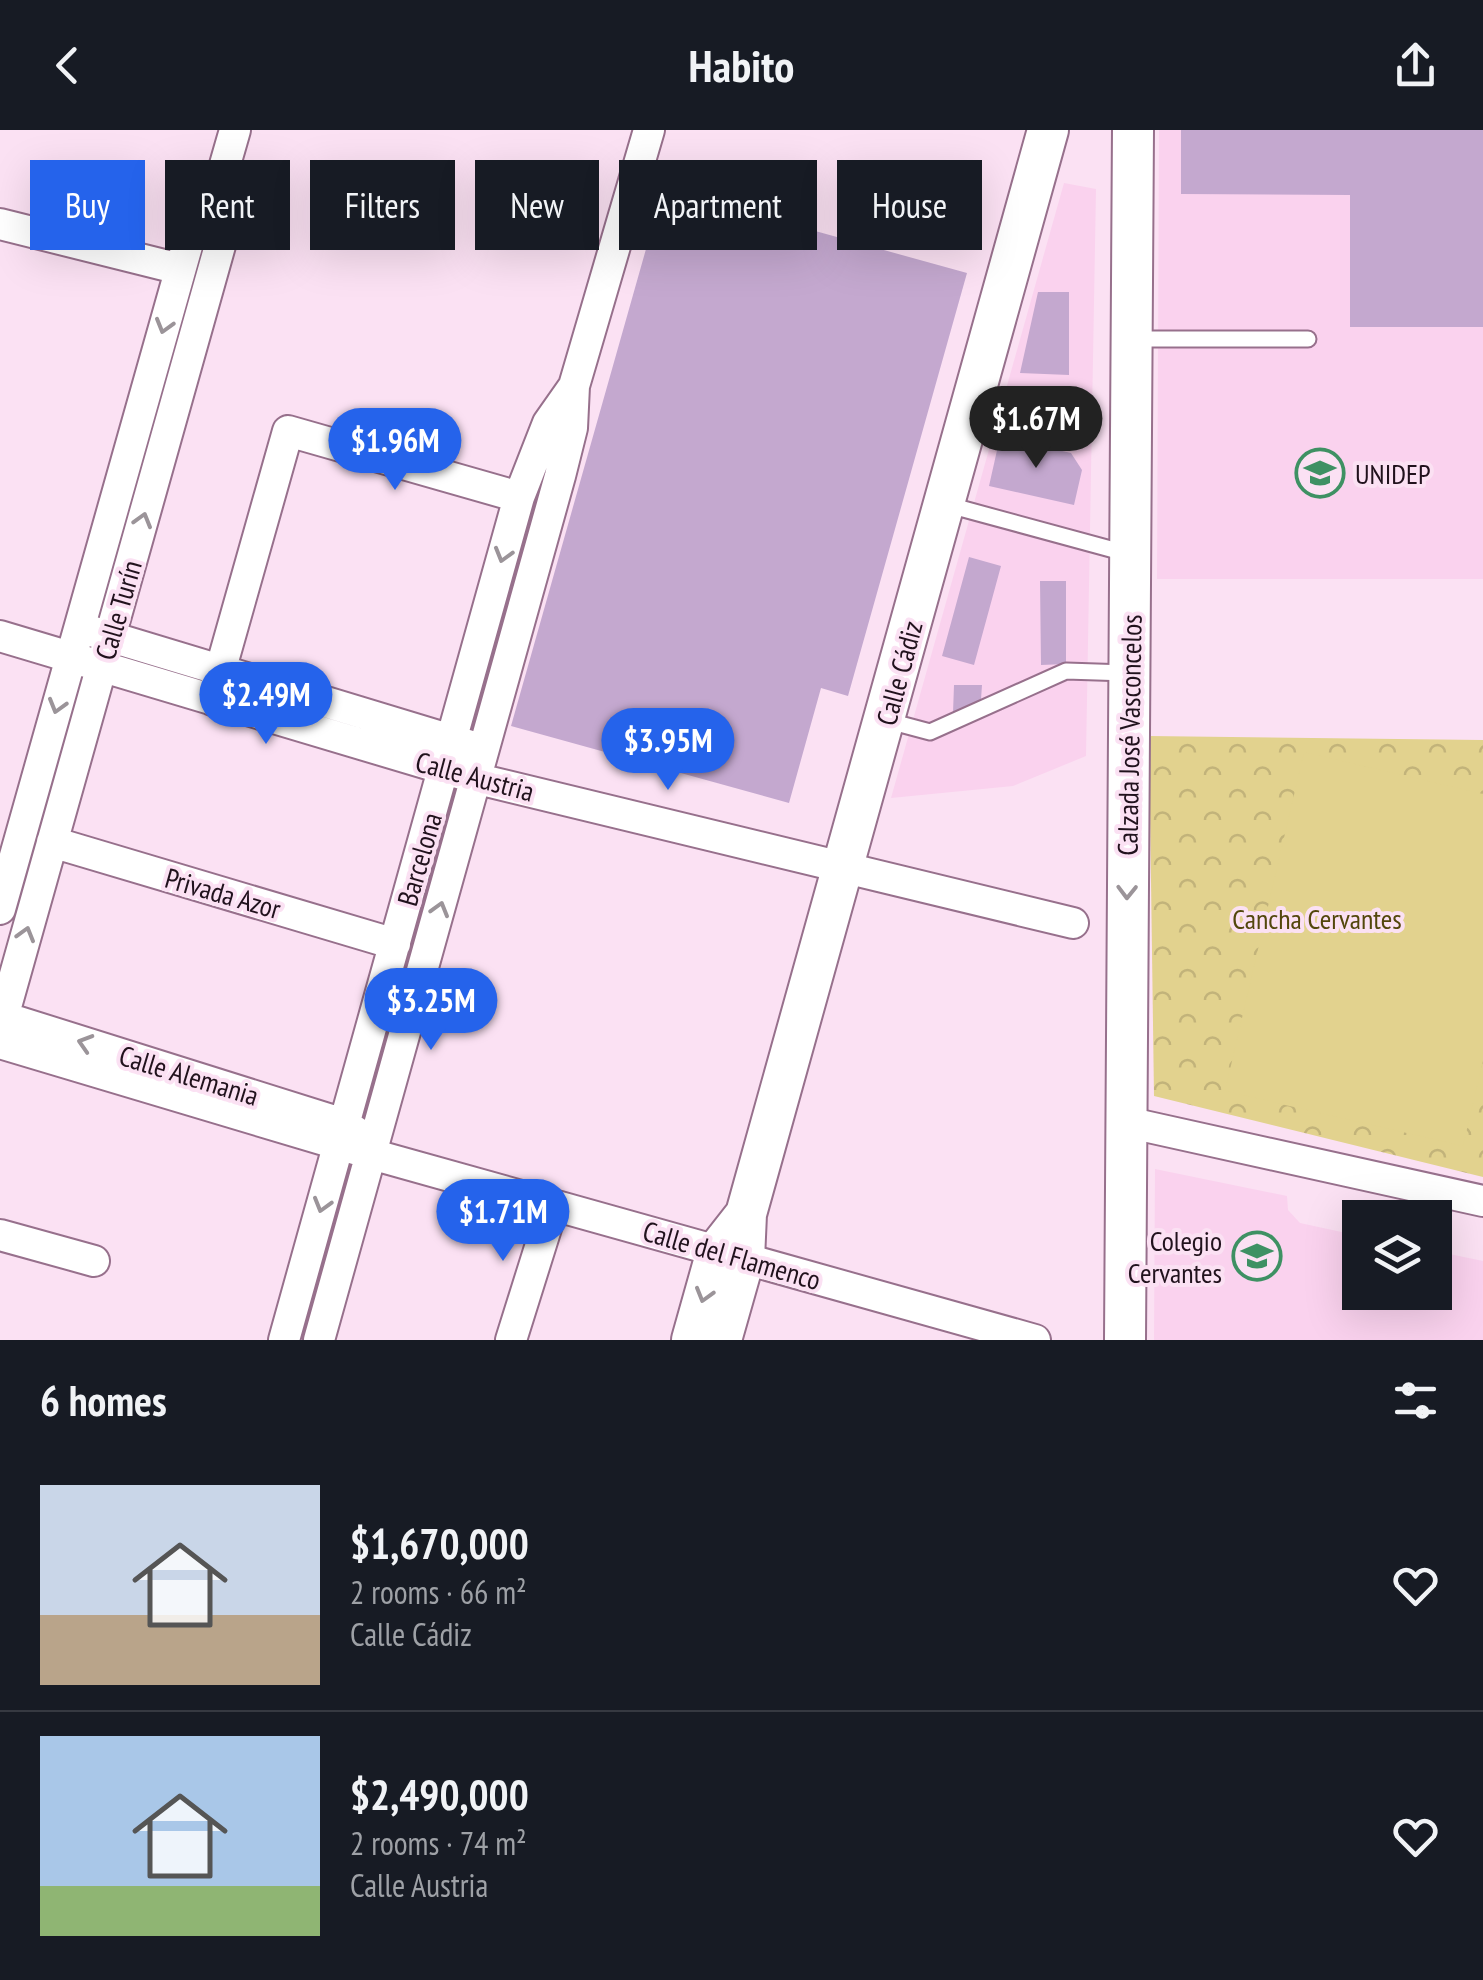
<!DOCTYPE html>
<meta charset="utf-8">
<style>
body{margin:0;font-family:"PT Sans Narrow",sans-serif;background:#242831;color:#f1f3f6;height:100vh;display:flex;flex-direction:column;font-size:38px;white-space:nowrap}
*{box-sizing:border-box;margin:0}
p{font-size:32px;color:#9ea1a6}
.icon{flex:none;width:55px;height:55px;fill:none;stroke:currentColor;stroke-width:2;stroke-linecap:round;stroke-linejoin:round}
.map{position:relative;height:1210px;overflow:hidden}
.side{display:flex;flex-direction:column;background:#171b24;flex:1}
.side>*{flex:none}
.guide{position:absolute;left:30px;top:30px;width:1425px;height:90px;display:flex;gap:20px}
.buttons{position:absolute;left:1342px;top:1070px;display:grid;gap:20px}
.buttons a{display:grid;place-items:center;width:110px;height:110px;border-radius:0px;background:#171b24;box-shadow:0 10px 40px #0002;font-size:50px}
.price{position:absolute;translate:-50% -85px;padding:0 22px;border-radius:35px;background:#2563eb;color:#fff;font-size:32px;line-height:65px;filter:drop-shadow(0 2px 5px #0008)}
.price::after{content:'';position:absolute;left:50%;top:60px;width:30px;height:22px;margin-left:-15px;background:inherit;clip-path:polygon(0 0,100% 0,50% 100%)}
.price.selected{background:#222;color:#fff}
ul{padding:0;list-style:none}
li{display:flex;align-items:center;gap:30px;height:250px;padding:0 40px}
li+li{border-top:2px solid #363941}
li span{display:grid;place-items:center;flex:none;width:280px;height:200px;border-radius:0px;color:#555}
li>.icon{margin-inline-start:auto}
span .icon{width:120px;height:120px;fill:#fffc;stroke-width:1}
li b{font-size:42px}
h2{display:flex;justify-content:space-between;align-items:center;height:120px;padding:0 40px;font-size:42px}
.chip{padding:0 35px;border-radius:0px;background:#171b24;box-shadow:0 10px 40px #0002;font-size:35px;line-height:90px}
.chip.selected{background:#2563eb;color:#fff}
header{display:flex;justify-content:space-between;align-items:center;height:130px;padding:0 40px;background:#171b24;font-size:45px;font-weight:700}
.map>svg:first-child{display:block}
.built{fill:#fad2ee}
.park{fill:url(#park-crowns)}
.pitch{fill:#e2d28e}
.building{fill:#c4a8cf}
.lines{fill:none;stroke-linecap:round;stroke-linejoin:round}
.lane-casing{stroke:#97708c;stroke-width:19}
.street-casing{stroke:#97708c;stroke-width:34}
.secondary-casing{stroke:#97708c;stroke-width:44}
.lane{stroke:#fff;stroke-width:15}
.street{stroke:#fff;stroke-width:30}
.secondary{stroke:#fff;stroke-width:40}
.oneway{stroke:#9b9499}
.labels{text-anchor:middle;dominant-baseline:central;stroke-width:8;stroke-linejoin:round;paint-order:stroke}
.poi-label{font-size:28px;fill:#21121d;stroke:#fbe1f3;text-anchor:start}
.street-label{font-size:28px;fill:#21121d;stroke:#fbe1f3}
.park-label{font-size:28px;fill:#53470c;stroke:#fbe1f3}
</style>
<header><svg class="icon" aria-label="back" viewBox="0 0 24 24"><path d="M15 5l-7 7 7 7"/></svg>Habito<svg class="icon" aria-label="share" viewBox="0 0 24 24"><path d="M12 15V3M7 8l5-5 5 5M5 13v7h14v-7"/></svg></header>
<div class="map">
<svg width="1483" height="1210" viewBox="0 0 1483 1210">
<defs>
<pattern id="park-crowns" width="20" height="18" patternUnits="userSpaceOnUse" patternTransform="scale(2.5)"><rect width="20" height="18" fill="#e2d28e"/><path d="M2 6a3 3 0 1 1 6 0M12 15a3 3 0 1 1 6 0" fill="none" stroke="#c2b37a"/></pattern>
</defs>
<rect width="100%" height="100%" fill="#fbe1f3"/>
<path class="built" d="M1159,0H1483V449H1157Z
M1064,53L1096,59L1086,626L1013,656L891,668Z
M1155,1039L1287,1066L1288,1080L1300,1093L1360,1106V1162H1435V1121L1483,1131V1210H1154Z"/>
<path class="park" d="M1149,606L1483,610V1047L1154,966Z"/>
<path class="pitch" d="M1304,622L1483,664V931L1463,1016L1225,961Z"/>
<path class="building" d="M1181,0H1483V197H1350V65L1181,64Z
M663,59L967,143L848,566L821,558L789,673L511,596Z
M1038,162H1069V245L1020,243Z
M1000,307L1071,323L1082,340L1074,375L989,356Z
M969,427L1001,436L974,535L942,526Z
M1040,451H1066V534L1041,535Z
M954,555H982L980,584L953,583Z"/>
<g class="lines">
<g class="lane-casing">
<path id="lane" d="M1136,209H1308
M945,374L1129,424
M885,590L930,602L1066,541L1127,543"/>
</g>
<g class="street-casing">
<path id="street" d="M0,94L180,139
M91,501L468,615
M0,506L478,649L1073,793
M212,570L288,301L519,367
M52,712L395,814
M0,779L191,102L218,59L235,0
M0,886L344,994L359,1004
M0,898L221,112L218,59
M0,913L371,1024L1035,1210
M1126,992L1483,1071
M0,1105L94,1131
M284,1210L519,367L548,293L574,256
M319,1210L560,346L572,298L574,256L649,0
M511,1210L553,1076"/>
</g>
<g class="secondary-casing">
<path id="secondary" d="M692,1210L717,1121L746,1084
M721,1210L744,1129L746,1084L1048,0
M1125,1210L1133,0"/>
</g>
<use href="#lane" class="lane"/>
<use href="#street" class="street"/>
<use href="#secondary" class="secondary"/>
</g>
<defs><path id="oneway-chevron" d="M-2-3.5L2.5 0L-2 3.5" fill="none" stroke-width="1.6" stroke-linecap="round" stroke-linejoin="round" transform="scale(2.5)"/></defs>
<g class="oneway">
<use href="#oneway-chevron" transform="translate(164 196) rotate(106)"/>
<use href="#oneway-chevron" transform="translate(143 390) rotate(-74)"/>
<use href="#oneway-chevron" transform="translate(503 425) rotate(106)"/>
<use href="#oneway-chevron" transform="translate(57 576) rotate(106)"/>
<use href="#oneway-chevron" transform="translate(1127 762) rotate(91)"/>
<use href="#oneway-chevron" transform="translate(440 779) rotate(-74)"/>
<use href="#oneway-chevron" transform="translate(26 804) rotate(-74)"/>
<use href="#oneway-chevron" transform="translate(85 913) rotate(-163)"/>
<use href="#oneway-chevron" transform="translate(322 1075) rotate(106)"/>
<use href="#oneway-chevron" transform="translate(704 1165) rotate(106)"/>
</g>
<defs>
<g id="university-ring" transform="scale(2.5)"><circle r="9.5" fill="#fbe1f3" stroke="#3e9163" stroke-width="1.5"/><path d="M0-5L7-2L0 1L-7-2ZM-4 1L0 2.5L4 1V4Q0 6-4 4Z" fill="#3e9163"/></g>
</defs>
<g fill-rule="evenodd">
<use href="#university-ring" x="1320" y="343"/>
<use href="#university-ring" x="1257" y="1126"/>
</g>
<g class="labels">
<g class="poi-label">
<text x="1355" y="343">UNIDEP</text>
<text x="1222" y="1110" text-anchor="end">Colegio<tspan x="1222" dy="32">Cervantes</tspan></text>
</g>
<g class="street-label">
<text transform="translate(118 480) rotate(-74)">Calle Turín</text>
<text transform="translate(899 543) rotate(-75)">Calle Cádiz</text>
<text transform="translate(1129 605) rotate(-89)">Calzada José Vasconcelos</text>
<text transform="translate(475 646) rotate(15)">Calle Austria</text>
<text transform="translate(419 729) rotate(-74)">Barcelona</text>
<text transform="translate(223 763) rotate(16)">Privada Azor</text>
<text transform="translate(189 945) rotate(17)">Calle Alemania</text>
<text transform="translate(732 1125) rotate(16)">Calle del Flamenco</text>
</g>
<g class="park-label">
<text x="1317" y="788">Cancha Cervantes</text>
</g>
</g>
</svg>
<div class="buttons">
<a><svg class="icon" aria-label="layers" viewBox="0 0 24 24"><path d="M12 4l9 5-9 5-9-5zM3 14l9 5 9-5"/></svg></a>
</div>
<b class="price selected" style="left:1036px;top:341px">$1.67M</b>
<b class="price" style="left:395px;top:363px">$1.96M</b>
<b class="price" style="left:266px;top:617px">$2.49M</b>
<b class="price" style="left:668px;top:663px">$3.95M</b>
<b class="price" style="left:431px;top:923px">$3.25M</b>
<b class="price" style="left:503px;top:1134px">$1.71M</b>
<div class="guide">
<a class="chip selected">Buy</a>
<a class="chip">Rent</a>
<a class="chip">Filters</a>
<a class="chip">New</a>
<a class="chip">Apartment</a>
<a class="chip">House</a>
</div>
</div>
<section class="side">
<h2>6 homes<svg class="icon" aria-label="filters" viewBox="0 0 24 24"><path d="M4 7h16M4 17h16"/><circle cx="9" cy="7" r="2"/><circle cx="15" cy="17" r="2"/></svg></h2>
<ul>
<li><span style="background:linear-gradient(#c9d6e8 65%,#b9a48a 0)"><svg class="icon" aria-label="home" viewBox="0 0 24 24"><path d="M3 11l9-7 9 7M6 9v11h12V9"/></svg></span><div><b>$1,670,000</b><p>2 rooms · 66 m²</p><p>Calle Cádiz</p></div><svg class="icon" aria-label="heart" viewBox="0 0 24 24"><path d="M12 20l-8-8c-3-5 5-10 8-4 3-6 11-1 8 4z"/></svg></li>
<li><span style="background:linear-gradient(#a9c7e8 75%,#8fb573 0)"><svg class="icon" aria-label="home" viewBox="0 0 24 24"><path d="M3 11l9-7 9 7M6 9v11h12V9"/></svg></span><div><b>$2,490,000</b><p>2 rooms · 74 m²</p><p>Calle Austria</p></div><svg class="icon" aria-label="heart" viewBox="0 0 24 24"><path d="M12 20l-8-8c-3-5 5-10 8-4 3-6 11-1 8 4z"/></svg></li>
</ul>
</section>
